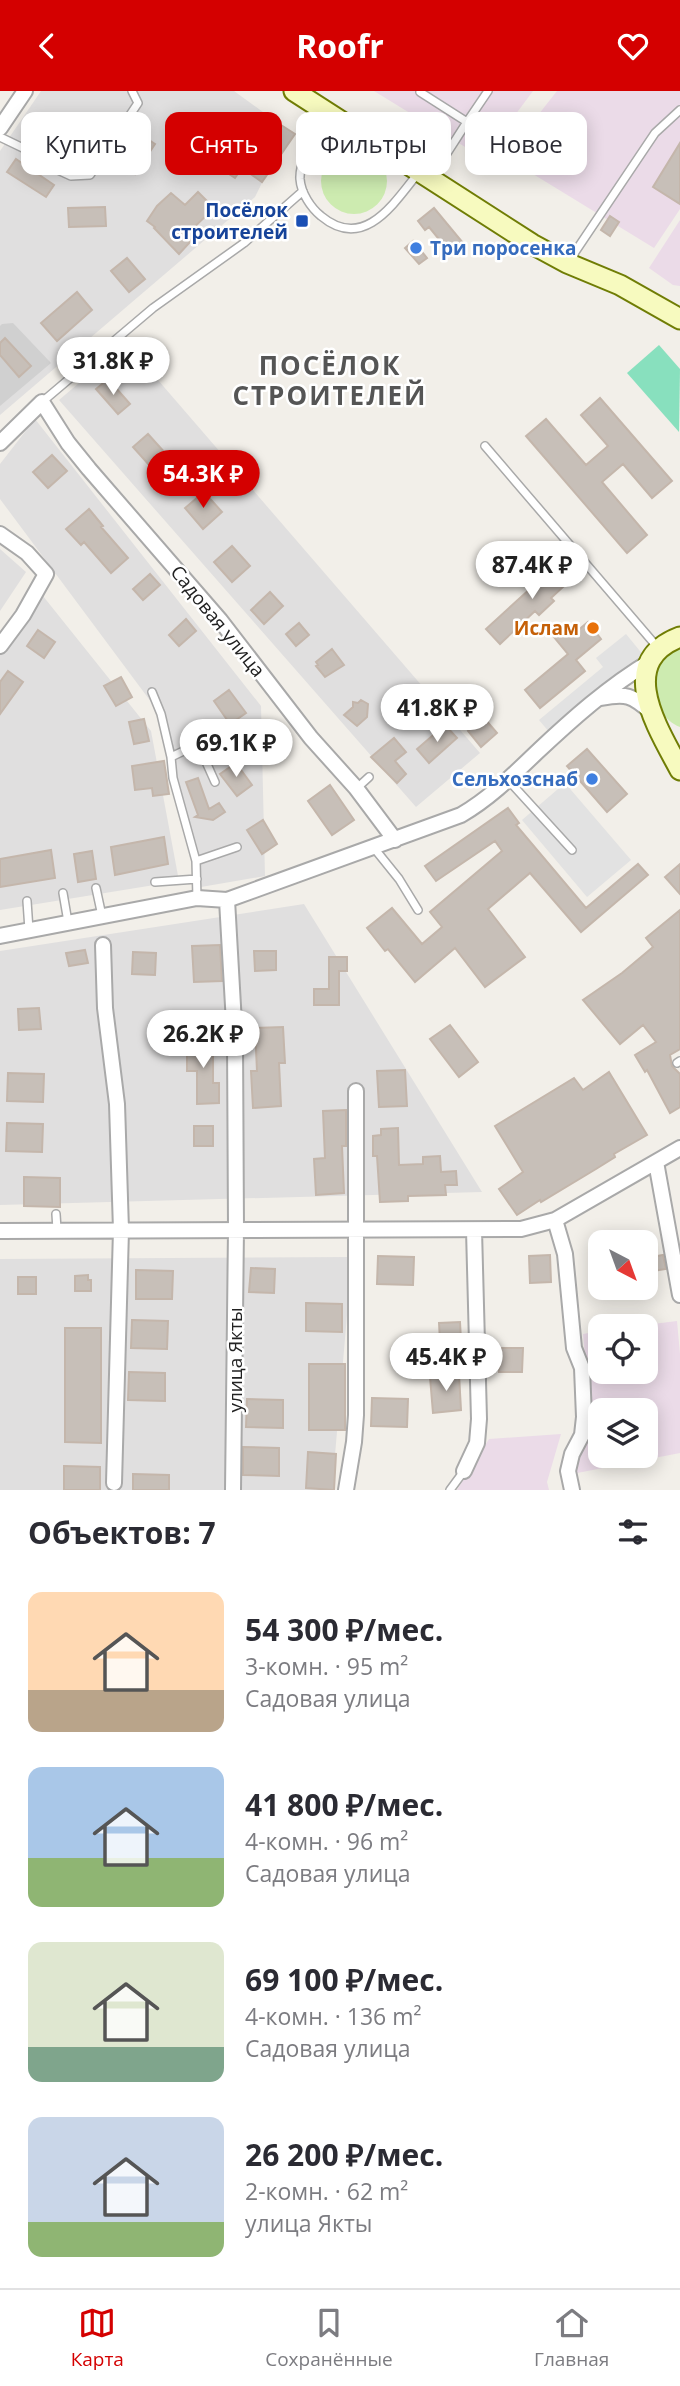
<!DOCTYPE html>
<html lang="ru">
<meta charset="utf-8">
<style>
body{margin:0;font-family:"Open Sans",sans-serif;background:#f2f2f3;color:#2b2b33;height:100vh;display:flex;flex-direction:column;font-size:26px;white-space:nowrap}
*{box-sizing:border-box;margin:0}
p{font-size:23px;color:#7c7c81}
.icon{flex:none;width:38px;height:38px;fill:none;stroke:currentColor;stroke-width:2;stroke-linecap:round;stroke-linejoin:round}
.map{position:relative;height:1399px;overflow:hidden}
.side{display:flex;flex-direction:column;background:#fff;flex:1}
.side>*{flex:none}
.guide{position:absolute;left:21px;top:21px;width:639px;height:63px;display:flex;gap:14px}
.needle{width:46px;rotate:139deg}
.tools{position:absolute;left:588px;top:1139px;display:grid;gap:14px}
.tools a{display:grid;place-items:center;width:70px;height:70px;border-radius:14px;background:#fff;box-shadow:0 4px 18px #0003;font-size:35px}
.price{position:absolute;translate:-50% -60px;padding:0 16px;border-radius:24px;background:#fff;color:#222;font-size:23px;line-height:46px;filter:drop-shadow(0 2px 4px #0008)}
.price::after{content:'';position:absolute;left:50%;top:42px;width:21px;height:16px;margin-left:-10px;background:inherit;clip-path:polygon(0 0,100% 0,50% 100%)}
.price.active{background:#d40000;color:#fff}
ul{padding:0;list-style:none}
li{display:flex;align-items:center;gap:21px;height:175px;padding:0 28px}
li span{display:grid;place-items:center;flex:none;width:196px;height:140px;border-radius:14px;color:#555}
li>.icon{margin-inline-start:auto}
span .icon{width:84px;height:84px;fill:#fffc;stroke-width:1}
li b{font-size:30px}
h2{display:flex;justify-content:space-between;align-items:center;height:84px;padding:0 28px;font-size:30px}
.tag{padding:0 24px;border-radius:14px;background:#fff;box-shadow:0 4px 18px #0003;font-size:24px;line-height:63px}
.tag.active{background:#d40000;color:#fff}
header{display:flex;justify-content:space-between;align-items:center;height:91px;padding:0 28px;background:#d40000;color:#fff;font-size:32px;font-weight:700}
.dock{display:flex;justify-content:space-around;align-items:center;height:98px;border-top:2px solid #e1e1e2;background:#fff;font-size:19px;color:#7c7c81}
.dock a{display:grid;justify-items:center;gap:4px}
.dock .active{color:#d40000}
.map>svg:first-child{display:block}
.residential{fill:#e0dfdf}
.industrial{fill:#ebdbe8;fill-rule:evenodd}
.religious{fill:#d0d0d0}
.grass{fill:#cdebb0}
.pitch{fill:#88e0be}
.parking{fill:#e2e2e2}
.building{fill:#c7bfb8;stroke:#c4b6ab;stroke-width:2}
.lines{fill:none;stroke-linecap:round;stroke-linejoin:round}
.lane-casing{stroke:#a9a9a9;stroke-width:10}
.street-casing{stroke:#a9a9a9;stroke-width:18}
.secondary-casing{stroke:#707d05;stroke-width:23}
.lane{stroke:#fff;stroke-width:7}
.street{stroke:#fff;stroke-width:14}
.secondary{stroke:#f7fabf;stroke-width:19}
.transit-dot{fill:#1a4fb4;stroke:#fff;stroke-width:2.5}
.shop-dot{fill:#3f7fe0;stroke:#fff;stroke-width:2.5}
.food-dot{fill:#e8710a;stroke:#fff;stroke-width:2.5}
.labels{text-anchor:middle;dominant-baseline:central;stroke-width:5;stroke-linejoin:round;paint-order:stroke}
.transit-label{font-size:19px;font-weight:bold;fill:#164399;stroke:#fff;text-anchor:end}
.shop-label{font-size:19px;font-weight:bold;fill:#366cbe;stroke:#fff;text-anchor:start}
.street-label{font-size:19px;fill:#222;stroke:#fff}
.food-label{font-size:19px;font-weight:bold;fill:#c56008;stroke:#fff;text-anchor:end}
.district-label{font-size:26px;font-weight:bold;letter-spacing:2px;fill:#555;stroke:#fff}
</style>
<header><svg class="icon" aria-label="back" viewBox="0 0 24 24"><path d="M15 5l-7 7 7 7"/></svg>Roofr<svg class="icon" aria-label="heart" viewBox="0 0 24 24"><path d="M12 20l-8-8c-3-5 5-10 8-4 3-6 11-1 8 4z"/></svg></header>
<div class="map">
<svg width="680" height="1399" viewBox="0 0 680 1399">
<rect width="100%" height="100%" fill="#f2efe9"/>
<path class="residential" d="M41,0H234L288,39L255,106L0,324V60Z
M126,252L480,662L416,716L59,309Z
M35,328L261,615L265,785L201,796L163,627L0,408V373Z
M0,458L26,481L0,520Z
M39,500L151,640L179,790L0,819V560Z
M304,813L482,1101L0,1114V860Z
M352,1166L332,1399H0V1168Z"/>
<path class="industrial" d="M374,0H533L483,67Z
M557,0H680V118L654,157L505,66Z
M680,129V195L673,194L649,177Z
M677,1230L680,1263V1362L572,1383L591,1337L583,1243L600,1240V1281H646V1236L637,1235ZM600,1320H646V1365H600Z
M561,1343L547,1391L549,1399H457L489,1348Z"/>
<path class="religious" d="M13,232L51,272L0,315V235L2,233Z"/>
<path class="grass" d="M321 90a33 33 0 1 1 66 0a33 33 0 1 1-66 0Z
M680,553V636C655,627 643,586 662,566C666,561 674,557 680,553Z"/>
<path class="pitch" d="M659,254L680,278L679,341L627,282Z"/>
<path class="parking" d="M626,543L644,565L550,642L539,629L603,576L596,567Z
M565,692L631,769L587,806L522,729Z"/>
<path class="building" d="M44,31L83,57L74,69L35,44Z
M281,34L295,43L262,91L242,77L235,87L206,68L213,58L232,71L235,69L250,47L265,57Z
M140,43L155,53L135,83L120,73Z
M680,52V113L653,96Z
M16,68L54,94L46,106L7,81Z
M198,101L214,117L186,144L191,150L179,163L154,137L155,136L147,130L157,115L171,102L185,114Z
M105,116L106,135L69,136L68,117Z
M434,117L463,152L451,163L429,136L425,139L418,130Z
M610,125L619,131L610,145L601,139Z
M413,150L427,167L419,173L405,157Z
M127,167L145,188L129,201L111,180Z
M77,201L92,219L57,250L41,232Z
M5,247L31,275L19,286L0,264V252Z
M108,288L130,313L118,323L96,298Z
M600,307L672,390L652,407L623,373L602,391L647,444L627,462L526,345L546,328L586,374L608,355L581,324Z
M148,343L166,363L151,376L133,356Z
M52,364L67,380L48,397L33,381Z
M204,401L222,421L203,438L185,417Z
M89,418L103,435L101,436L128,467L111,482L84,451L81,454L66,438Z
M232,455L250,475L232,491L214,471Z
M564,467L577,483L551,507L554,510L539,524L535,520L500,553L486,538Z
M150,483L160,494L143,509L133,498Z
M270,501L283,515L264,533L251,519Z
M186,528L196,540L179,555L169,544Z
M588,531L601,548L576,569L585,580L540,617L525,599L568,563L553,545L563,537L570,546Z
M299,532L309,544L296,555L286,543Z
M38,539L55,551L44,567L27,555Z
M332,558L344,574L325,586L316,575L318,574L316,571Z
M8,580L23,591L0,623V591Z
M121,586L132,606L116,615L104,595Z
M229,599L246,622L230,633L214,610Z
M361,609L368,613L367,626L357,635L344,624L353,616V611L358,612Z
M484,627L497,642L481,656L468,640Z
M144,628L149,650L134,653L129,631Z
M445,634L457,647L429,672L417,658Z
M394,647L406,661L395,670L406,683L397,692L371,666Z
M587,658L627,703L607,721L567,675Z
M164,670L169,703L153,705L152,697L135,699L132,675Z
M236,672L252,694L237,705L220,683Z
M198,687L209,718L219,712L225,721L213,729L195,726L198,724L186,691Z
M330,694L354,729L332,744L308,710Z
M508,717L519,732L516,734L586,817L638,773L648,784L581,841L530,782L488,818L525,866L485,896L455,857L415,891L388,858L385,860L367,837L392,817L422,853L442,836L430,821L502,760L495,750L436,790L425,775Z
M263,729L277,753L262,763L247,739Z
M164,746L168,773L115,784L111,756Z
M51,759L55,787L0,796V768Z
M92,760L96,788L78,791L74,763Z
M680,773V803L665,786Z
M680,819V958L670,964L672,975L680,983V1016L670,1022L647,979L645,981L635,964L656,951L643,934L620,953L583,909L622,882L653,856L646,847Z
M220,854L222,890L194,891L192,855Z
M85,859L88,872L69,875L66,862Z
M254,860H276V879L255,880Z
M133,861L156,862L155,884L132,883Z
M329,866H347V880H339V914H314V898H329Z
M39,917L41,938L19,939L18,918Z
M450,934L478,971L459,986L430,948Z
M283,936L285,972H279L281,1015L253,1017L251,980H257L255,937Z
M213,949V992H219V1012L197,1013V980H187V950Z
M405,979L407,1015L379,1016L377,980Z
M609,981L647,1044L614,1063L615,1066L596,1078L541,1111L540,1109L517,1124L499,1098L523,1081L495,1035L574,987L583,999Z
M8,982L44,983L43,1011L7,1010Z
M346,1019V1055H342L344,1102L316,1104L314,1068L325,1067L323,1020Z
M7,1032L43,1033L42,1061L6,1060Z
M194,1035H213V1055H194Z
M398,1037L399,1074L423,1073V1066L440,1065L441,1081L456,1080L457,1094H445L446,1104L408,1105V1110L380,1111L377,1065H373V1045L381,1044V1038Z
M24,1086L60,1087V1116L24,1115Z
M550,1164L551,1191L530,1192L529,1165Z
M663,1164L666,1178L646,1181V1167Z
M378,1165L414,1166L413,1194L377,1193Z
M251,1177L275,1178L274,1202L249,1201Z
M136,1179L173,1180L172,1208H136Z
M88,1184V1189H91V1200H75V1185Z
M18,1186H36V1203H18Z
M306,1212L342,1213V1241L306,1240Z
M132,1229L168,1230L167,1258L131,1257Z
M460,1231L461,1249L440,1250L439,1232Z
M65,1237H101V1352L65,1351Z
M500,1257H523L522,1281H499Z
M309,1273H345V1339H309Z
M129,1281L165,1282V1310L128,1309Z
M459,1283L461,1319L433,1322L430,1286Z
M372,1307L408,1308L407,1336L371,1335Z
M247,1308L283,1309V1337L246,1336Z
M243,1356L279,1357V1385L243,1384Z
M308,1361L336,1363L334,1399L306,1397Z
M64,1375L100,1376V1399H64Z
M133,1383L169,1384V1399H133Z"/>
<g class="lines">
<g class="lane-casing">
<path id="lane" d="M420,1L467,31L431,87
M326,23C317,41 299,67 300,88C301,102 311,117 321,125C364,161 394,112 419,81
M467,31L488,0
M0,46L23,57L49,75L71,85L90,84L138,12L132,0
M569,170L655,42L680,19
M42,311L153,217L244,152L303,100
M485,355L659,558
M152,601L161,623L171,666
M198,653L214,635
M509,690L572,759
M357,697L369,686
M374,757L399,788L418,819
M196,770L237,756
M155,791L197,788
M96,797L102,825
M63,802L68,831
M197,807L196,770L173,687L171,666L198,653L215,691
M27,810L29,839
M677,972L680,970
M56,1123L57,1139
M582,1277L617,1288
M450,1399L464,1380"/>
</g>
<g class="street-casing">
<path id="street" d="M0,37L25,0
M0,352L42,311L68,352L89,378L220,529L311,647L356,697L395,749
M0,443L27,462L46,483L23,524L0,555
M601,607C626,602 632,604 651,621
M227,809L235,950L236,1138L233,1399
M0,845L197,807L227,809L461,724C490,707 512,685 536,662C571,629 609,595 651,570
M103,854L105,917L117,1013L121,1139L114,1392
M656,1071L680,1204
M555,1129L565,1163L574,1257L582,1277L584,1326L582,1344L572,1363L568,1380L572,1399
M0,1140L521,1138L555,1129L680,1057
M464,1380L477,1352L479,1328L474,1139
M346,1399L354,1351L356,1324V1000"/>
</g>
<g class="secondary-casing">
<path id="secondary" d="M294,0L532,153L567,172L620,194L680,228
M680,546C614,571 659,639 680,679"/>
</g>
<use href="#lane" class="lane"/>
<use href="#street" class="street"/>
<use href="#secondary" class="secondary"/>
</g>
<rect class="transit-dot" x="295" y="123" width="14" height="14" rx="3.5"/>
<g class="shop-dot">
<circle cx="416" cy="157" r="7"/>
<circle cx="592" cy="688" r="7"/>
</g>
<circle class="food-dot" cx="593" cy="537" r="7"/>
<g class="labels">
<g class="transit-label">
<text x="288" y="119">Посёлок<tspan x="288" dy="22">строителей</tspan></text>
</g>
<g class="shop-label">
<text x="430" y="157">Три поросенка</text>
<text x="578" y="688" text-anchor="end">Сельхозснаб</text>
</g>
<g class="street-label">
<text transform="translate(218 530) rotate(51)">Садовая улица</text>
<text transform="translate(235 1269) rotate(-90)">улица Якты</text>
</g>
<g class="food-label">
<text x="579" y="537">Ислам</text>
</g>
<g class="district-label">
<text x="330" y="274">ПОСЁЛОК<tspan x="330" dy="30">СТРОИТЕЛЕЙ</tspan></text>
</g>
</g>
</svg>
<div class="tools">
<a><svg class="needle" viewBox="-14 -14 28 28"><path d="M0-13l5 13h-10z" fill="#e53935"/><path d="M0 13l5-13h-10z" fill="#7c7c81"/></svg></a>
<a><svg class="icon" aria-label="locate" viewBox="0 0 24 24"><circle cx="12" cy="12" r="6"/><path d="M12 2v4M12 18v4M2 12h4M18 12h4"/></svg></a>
<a><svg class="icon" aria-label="layers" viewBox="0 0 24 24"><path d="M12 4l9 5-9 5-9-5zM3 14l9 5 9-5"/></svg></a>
</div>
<b class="price" style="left:113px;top:306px">31.8K ₽</b>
<b class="price active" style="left:203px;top:419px">54.3K ₽</b>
<b class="price" style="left:532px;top:510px">87.4K ₽</b>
<b class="price" style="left:437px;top:653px">41.8K ₽</b>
<b class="price" style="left:236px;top:688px">69.1K ₽</b>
<b class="price" style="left:203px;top:979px">26.2K ₽</b>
<b class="price" style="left:446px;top:1302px">45.4K ₽</b>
<div class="guide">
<a class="tag">Купить</a>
<a class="tag active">Снять</a>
<a class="tag">Фильтры</a>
<a class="tag">Новое</a>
</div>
</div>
<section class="side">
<h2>Объектов: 7<svg class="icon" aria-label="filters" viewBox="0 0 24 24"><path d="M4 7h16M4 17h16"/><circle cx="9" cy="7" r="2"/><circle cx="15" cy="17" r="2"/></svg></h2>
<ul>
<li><span style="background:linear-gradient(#ffd9b3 70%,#b9a48a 0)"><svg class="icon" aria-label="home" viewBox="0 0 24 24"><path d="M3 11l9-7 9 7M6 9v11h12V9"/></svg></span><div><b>54 300 ₽/мес.</b><p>3-комн. · 95 m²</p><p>Садовая улица</p></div></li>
<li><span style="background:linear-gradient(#a9c7e8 65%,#8fb573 0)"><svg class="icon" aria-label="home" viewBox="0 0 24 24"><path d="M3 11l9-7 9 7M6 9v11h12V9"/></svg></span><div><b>41 800 ₽/мес.</b><p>4-комн. · 96 m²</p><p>Садовая улица</p></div></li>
<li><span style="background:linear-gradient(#dfe7d0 75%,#7fa58c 0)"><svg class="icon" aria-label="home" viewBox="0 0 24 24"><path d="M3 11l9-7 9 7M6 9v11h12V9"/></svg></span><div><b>69 100 ₽/мес.</b><p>4-комн. · 136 m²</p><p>Садовая улица</p></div></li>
<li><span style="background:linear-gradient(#c9d6e8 75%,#8fb573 0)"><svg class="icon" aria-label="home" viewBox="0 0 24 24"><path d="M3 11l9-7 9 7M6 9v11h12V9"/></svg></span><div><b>26 200 ₽/мес.</b><p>2-комн. · 62 m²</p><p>улица Якты</p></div></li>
</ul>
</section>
<nav class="dock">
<a class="active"><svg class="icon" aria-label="map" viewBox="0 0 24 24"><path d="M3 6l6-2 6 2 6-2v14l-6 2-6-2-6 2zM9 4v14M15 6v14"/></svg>Карта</a>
<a><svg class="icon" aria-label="saved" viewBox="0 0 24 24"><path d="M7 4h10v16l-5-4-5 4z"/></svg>Сохранённые</a>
<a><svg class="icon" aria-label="home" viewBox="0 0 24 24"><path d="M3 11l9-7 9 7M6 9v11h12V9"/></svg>Главная</a>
</nav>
